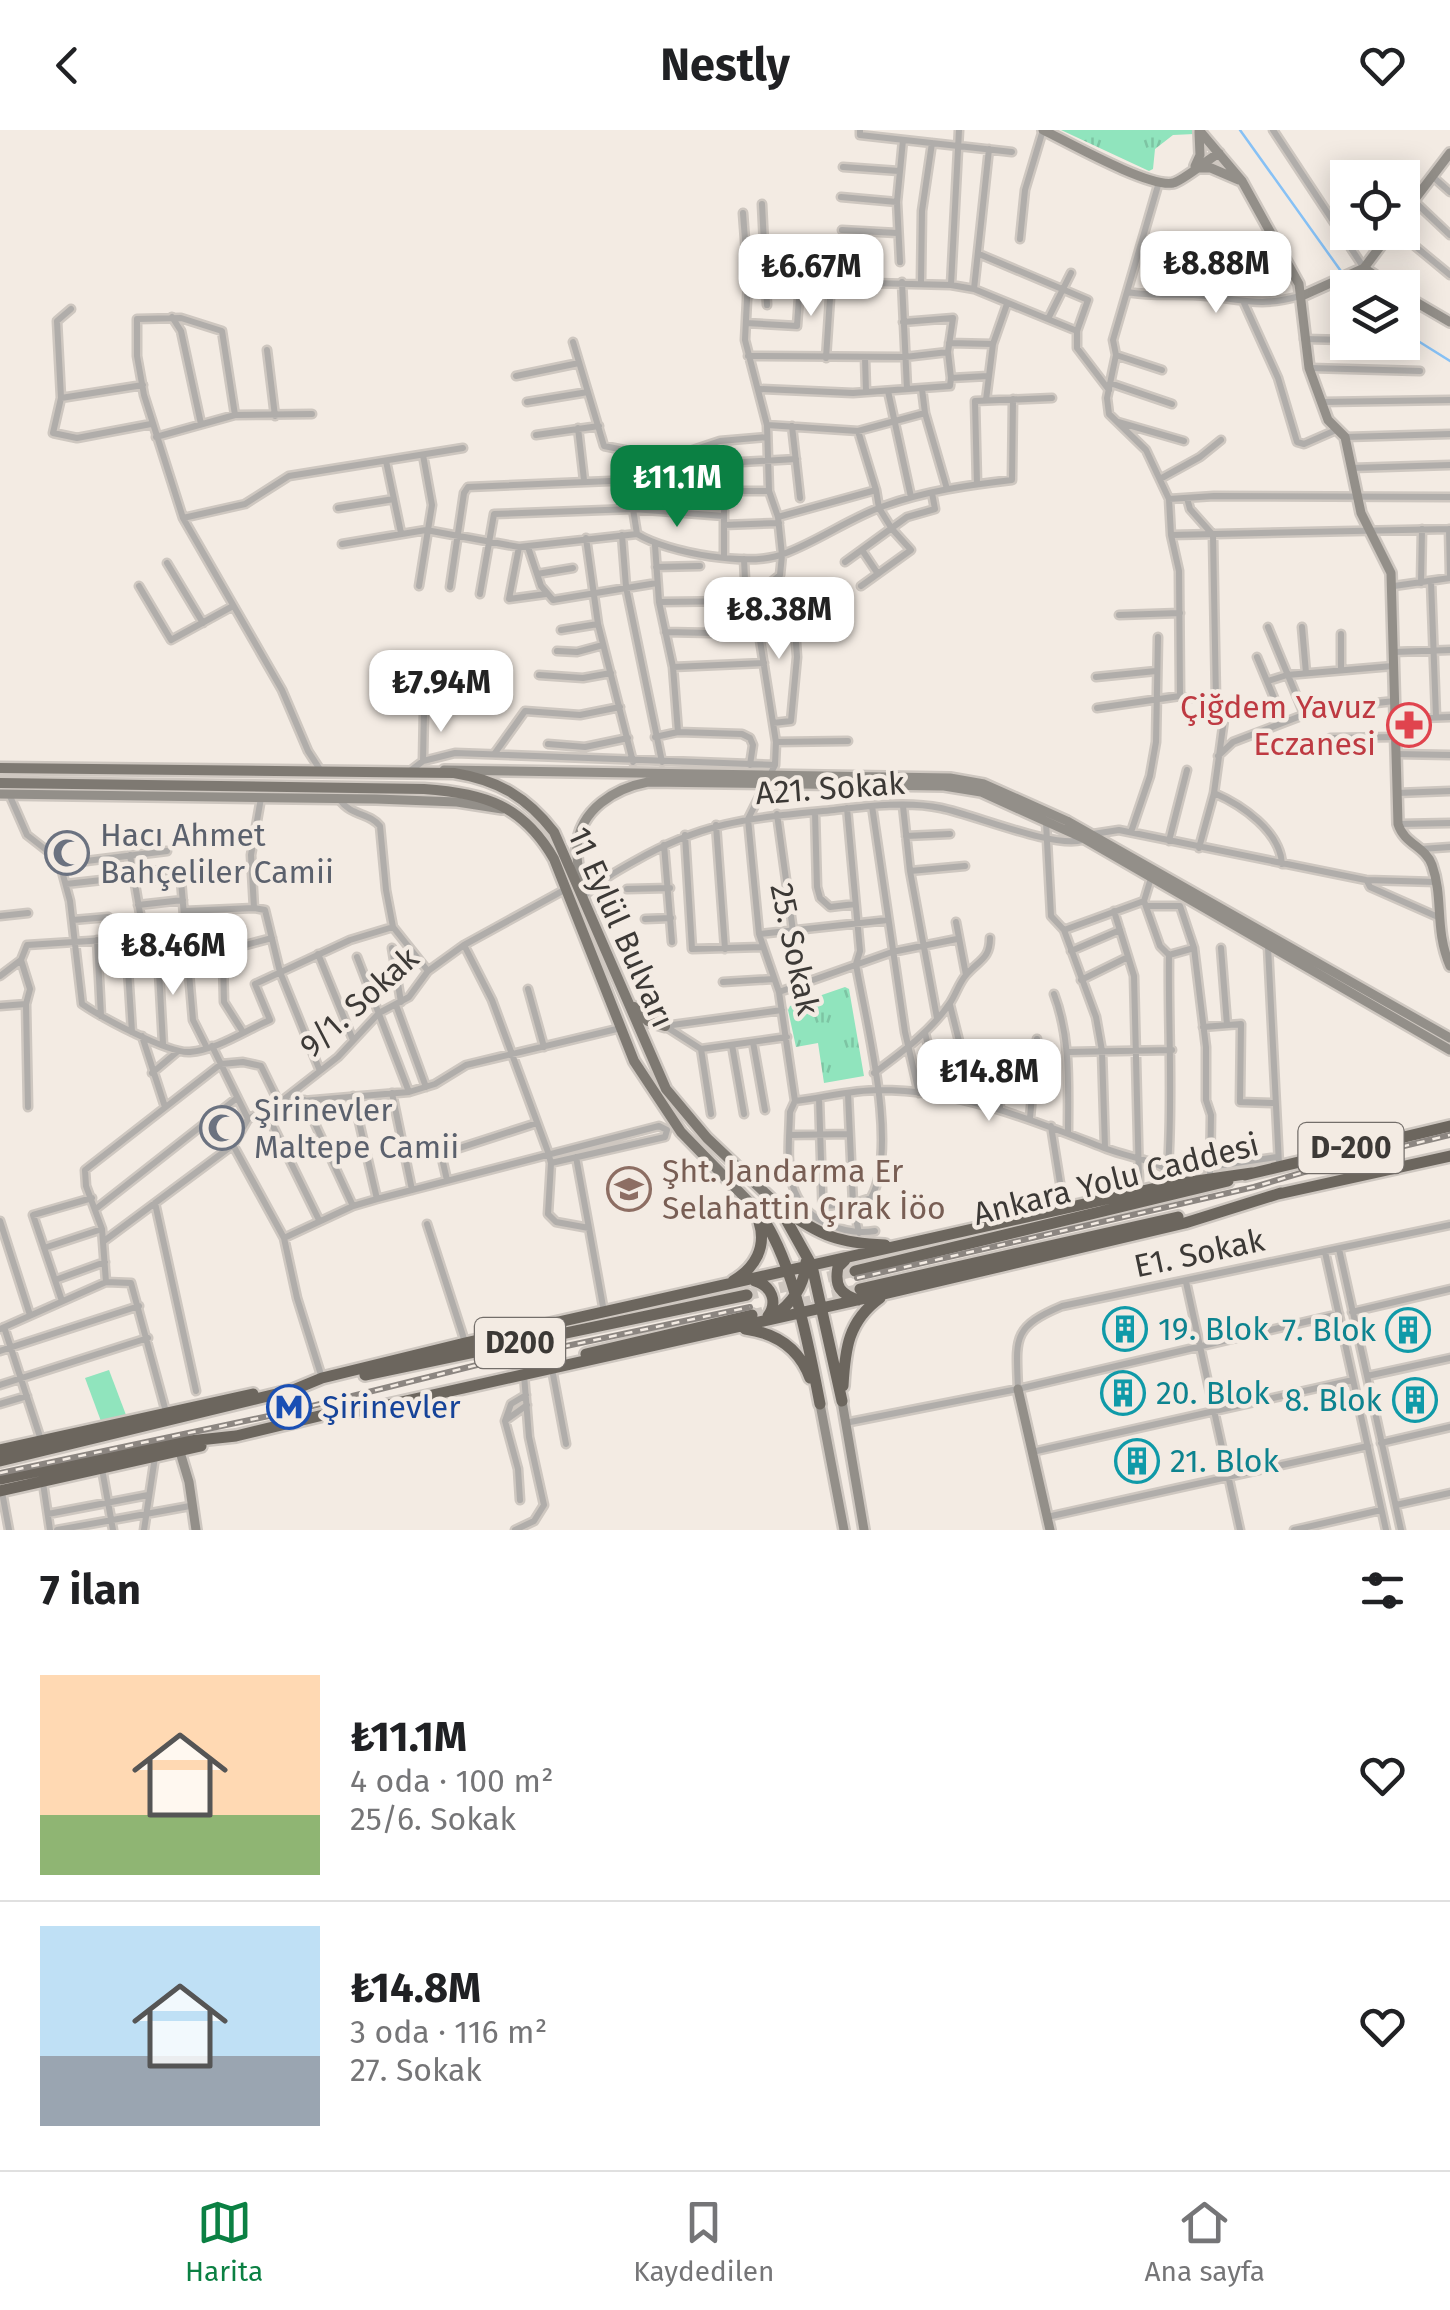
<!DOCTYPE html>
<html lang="tr">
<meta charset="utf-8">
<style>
body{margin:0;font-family:"Fira Sans",sans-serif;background:#f2f2f2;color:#202124;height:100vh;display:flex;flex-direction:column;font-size:38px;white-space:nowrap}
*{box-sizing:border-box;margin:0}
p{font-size:32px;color:#757577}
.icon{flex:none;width:55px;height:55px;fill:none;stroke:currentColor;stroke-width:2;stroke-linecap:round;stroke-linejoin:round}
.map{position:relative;height:1400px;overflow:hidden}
.panel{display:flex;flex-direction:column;background:#fff;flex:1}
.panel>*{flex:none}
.buttons{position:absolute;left:1330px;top:30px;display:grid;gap:20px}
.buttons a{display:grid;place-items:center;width:90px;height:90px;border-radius:0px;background:#fff;box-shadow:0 5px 25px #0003;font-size:50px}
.price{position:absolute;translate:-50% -85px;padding:0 22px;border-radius:20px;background:#fff;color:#222;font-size:32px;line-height:65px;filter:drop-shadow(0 2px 5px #0008)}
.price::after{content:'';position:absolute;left:50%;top:60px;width:30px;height:22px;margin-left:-15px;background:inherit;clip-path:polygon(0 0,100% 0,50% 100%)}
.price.current{background:#0b8043;color:#fff}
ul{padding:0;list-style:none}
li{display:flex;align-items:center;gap:30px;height:250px;padding:0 40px}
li+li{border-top:2px solid #e0e0e0}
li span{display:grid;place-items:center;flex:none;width:280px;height:200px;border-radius:0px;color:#555}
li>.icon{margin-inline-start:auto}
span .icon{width:120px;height:120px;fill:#fffc;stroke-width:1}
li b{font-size:42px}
h2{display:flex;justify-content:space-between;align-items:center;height:120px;padding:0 40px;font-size:42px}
header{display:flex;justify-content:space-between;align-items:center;height:130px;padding:0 40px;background:#fff;font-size:45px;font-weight:700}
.tab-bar{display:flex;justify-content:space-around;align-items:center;height:140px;border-top:2px solid #e0e0e0;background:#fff;font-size:28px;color:#757577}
.tab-bar a{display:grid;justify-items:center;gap:5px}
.tab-bar .current{color:#0b8043}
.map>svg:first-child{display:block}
.grass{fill:#90e4bd}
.park{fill:url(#park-tufts)}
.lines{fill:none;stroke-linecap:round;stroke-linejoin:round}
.stream{stroke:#87c1f5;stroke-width:2.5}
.highway-tunnel{stroke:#cec7c0;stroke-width:11;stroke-dasharray:11 5.5;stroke-linecap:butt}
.street-casing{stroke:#cec7c0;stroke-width:11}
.secondary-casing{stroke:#cec7c0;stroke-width:14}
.primary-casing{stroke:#cec7c0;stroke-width:15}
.highway-casing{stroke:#cec7c0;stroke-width:16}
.street{stroke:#b0adaa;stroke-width:6}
.secondary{stroke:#938f89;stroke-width:9}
.primary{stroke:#7e7972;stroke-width:10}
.highway{stroke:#6c665e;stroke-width:11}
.rail-casing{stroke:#8c8681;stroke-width:6}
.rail{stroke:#f3ebe3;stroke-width:2.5;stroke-dasharray:8;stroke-linecap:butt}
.labels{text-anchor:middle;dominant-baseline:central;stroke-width:9;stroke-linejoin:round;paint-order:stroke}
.shield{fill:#f3ebe3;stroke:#736e6a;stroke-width:2.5}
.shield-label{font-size:30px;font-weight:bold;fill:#3c3936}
.health-label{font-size:32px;fill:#be3a42;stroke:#f3ebe3;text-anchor:end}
.street-label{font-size:32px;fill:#3c3936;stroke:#f3ebe3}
.worship-label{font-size:32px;fill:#5b616d;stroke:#f3ebe3;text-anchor:start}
.education-label{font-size:32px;fill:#785e54;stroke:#f3ebe3;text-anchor:start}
.culture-label{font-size:32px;fill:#0d838f;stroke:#f3ebe3;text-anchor:start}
.transit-label{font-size:32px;fill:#164399;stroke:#f3ebe3;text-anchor:start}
</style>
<header><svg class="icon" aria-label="back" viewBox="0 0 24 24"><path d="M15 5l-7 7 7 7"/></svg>Nestly<svg class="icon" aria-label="heart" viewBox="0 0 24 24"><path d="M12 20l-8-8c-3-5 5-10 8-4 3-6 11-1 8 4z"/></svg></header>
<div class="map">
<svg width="1450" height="1400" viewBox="0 0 1450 1400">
<defs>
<pattern id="park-tufts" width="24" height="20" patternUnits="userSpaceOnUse" patternTransform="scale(2.5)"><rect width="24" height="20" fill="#90e4bd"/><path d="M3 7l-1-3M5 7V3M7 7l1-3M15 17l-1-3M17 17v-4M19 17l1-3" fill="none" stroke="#7dc4a3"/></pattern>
</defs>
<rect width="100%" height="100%" fill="#f3ebe3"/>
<path class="grass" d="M109,1240L126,1285L102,1294L85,1248Z"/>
<path class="park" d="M1061,0H1192L1194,4L1173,5L1155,19L1153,39L1149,41Z
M845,857L849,859L864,946L824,953L818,913L796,917L788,880L790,876Z"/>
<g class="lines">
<path class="stream" d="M1240,0L1343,144
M1402,201L1450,231"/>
<path class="highway-tunnel" d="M747,1165L855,1141
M752,1185L860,1159"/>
<g class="street-casing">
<path id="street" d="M860,0V5L1012,22
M1273,0L1364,138
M843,37L899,41
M1432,46L1450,62
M1159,52L1113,210L1116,225L1107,268L1109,284L1146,320L1169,369L1171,405L1179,441L1180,566
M841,67L897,72
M1414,71L1450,105
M762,74L767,175
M743,83L748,150L745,210L767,295L769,361L778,387L782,425L780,445L747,471
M842,100L897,103
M1398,102L1450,145
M1020,109L1025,60L1043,0
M979,124L1088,170L1077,201
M900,132L897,72L903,10
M748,150L951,155L974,159L1077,201V218L1109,260
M902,152L907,259
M921,152L922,81L932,13
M951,155L959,0
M974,159L989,19
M1128,162C1154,167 1181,163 1207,166C1246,170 1260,177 1300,166
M1244,173L1278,248L1297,312L1304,314L1336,300
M71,179L57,191L61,268L53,303L77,308L151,294
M172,187L181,201L201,294
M1048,189L1071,143
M903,192L953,188L948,222L951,248
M746,193L797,196L800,153
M1304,209L1348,210
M573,212L604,316L634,322L633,379L637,404
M949,213L993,214
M267,220L275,286
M1116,225L1162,240
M748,226L905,227L948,222
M865,227L866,262
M826,228L831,153
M1310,238L1420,241
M516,246L579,233
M1110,253L1172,274
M760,259L853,263L950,256L951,248L988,246
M922,259L925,283L947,359
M888,261L911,367
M61,268L143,255
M986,270L993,214L1007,174
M527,272L588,262
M1322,272L1450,270
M235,285L222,201L181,188L137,189V226L144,265L183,388L282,560L308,621L321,641
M1118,292L1184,311
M767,295L858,301L925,283
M792,296L800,368
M578,298L584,350
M858,301L876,360L879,378L892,399L911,420L861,456
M536,305L599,296
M156,307L235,285L312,284
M1346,307L1450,304
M634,322H687L720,311L767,307
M386,331L401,403
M1351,338L1450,335
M1160,349L1200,327L1221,310
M977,354L975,271L1052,268
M724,361H769
M1187,368L1190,379L1213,405L1216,571L1225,582L1214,663L1199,718
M1169,369L1214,366L1450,367
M338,378L394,369
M778,387L876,360
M183,388L245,374L289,346L463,318
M724,395L779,393
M1449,399L1450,445
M637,404C668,423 751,438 786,423C820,410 850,388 884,376C925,361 969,355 1012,350L1013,269
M622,405L626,457L662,632
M1171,405L1450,399
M586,408L598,494L633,632
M342,414L426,400L519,417L637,404
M655,415L659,472L673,537L678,602
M519,417L509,469L546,464
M528,417L541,456L553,470L657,453
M862,420L878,444
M724,427V333
M744,429L746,471L759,504L776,612L775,635L748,689L759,804L779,862L795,971L790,982C789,1025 780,1074 828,1094C843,1101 858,1104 875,1101
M845,432L907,387L935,379L932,363
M167,433L203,493
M656,437L700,436
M537,444L573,438
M1431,451L1436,587
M1421,453L1422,399
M139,456L171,510L233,476
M419,456L432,375L423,325
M1394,456L1450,448
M450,457L464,363L468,357L683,348L724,333L796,329
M480,464L494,384L633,379L724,386
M659,472L746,471
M751,485L825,482
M1119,485L1180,483
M1268,497L1304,584
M1302,497L1306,543
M561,500L598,494
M665,502L759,504
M1341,504V540
M557,521L577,522L603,515
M1394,522L1450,520
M1257,527L1284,592
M673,537L764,533
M539,545L583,548L611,543
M1096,547L1156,541
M1268,551L1287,545L1393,536
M1097,578L1180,566L1216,571
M1395,589L1450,587
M773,593L791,591L797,527L794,483
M655,607L678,602L742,604L750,608L753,615L750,635
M1330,608L1395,607
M776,612L848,611
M548,614L585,617L628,608
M495,623L525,581L580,585L620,577
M1396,624L1450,625
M1218,626L1233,612L1319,579L1395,571
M423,631L424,580
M410,641L423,631L455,623L775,635
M1214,663C1242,675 1280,701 1282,734
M1397,663L1450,661
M9,664L27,705L59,730L70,771L82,874C101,887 169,924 190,922C217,920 246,900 270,890L255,854L350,810L393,797
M339,669C352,687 369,682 380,696L386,760L393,797L428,841
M872,676L905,902L919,963
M903,676L910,741L937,888
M815,682L817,757L820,768L830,777L855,774
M777,684L793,801
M1046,692L1051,786L1064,800L1096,887L1102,921L1105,1018
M1399,694L1450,693
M716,695L725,819
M1131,702L1150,646L1156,612L1158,507
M1093,704L1119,700L1366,750L1436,752
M685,705L692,819L762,817
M906,706L950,704
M1169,711L1187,640
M664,715L672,812
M1421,719L1450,717
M130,725L144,807
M60,731L70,733L167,721
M910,741L965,736
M133,742L180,739L193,890L207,918
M1367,751L1370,757L1438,787
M66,754L111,749
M627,759L670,758
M584,766C599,751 617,741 635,731C707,690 753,688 834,680C868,676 907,671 941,678C975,685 1053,718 1082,710
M1144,771L1160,816L1169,825C1168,897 1173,965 1168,1037
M138,775L183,770
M1146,776H1180L1194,818
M254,778L251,725L261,668
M185,781L254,778L265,780L280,842L320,941
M1114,781L1134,846L1139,1051
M0,786L28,783
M645,789L671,788
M73,790L108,787
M956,792L966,845
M1064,800L1144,771L1151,748
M759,804L888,790
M157,806L163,914
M126,809L132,902
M97,810L101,886
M464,815L492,870L548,1022L551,1033L548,1084L556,1092L589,1098L604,1182
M1268,817L1279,1035
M392,818L401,872
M1221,818L1227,895
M1071,821L1120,800
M318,824L353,910
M1169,825L1194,818L1206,917V970L1211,985L1210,1048
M223,827L238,817L272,808
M357,827L409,962
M0,846L21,830
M1081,850L1128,827
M723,852L774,849
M528,859L544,917
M779,862L892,822L957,809
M1054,864C1071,909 1068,955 1068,1002
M396,875L426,957
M950,875L974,971
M0,876L26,874
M665,896L701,919L787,907
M665,896L782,880
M1203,897L1241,894L1240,972L1274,973
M925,903L940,966
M142,906L165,977
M753,912L765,980
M732,915L744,984
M212,916L248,989
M994,916L1000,978
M701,919L711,984
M1068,922L1172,920
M152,943L177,922
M874,943C901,923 931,901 950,873C956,864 959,853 966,845C979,830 990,829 990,808
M392,963L412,1060
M848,964L853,1074L859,1103
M353,966L377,1069
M819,968L823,1091
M304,970L353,1076
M795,971C822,968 851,960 879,960C961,960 1032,990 1107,1019C1133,1029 1164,1030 1182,1052
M28,977L26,874L30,859L21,830L27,815L216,803L223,828L224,872L243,902
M265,980L319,1090
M1030,988L1037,909
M1051,996L1064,1078
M789,1005L849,1004
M233,1015L284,1108L297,1168L322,1248
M576,1027L589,1098
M1175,1042L1277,1027
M447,1050L441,1024L537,993
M155,1073L196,1261
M823,1076L853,1074L871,1068C899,1017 866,893 856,834L860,821L847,678
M97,1078L237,968
M0,1091L30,1185
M427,1094L465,1212
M284,1108L353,1076L377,1069L659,996L667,1000L665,1007L551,1033
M104,1111L233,1015L248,989L279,973L338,927L379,883L409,867L428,841L464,815L566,759
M44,1118L102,1099
M1339,1119L1401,1400
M1325,1122L1386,1400
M55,1150L105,1132
M106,1152L102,1099L86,1056L85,1040L221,934L243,932L261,936L279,973L409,962L435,954L466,935L621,898
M1186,1152L1240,1400
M62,1171L33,1085L92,1068
M1352,1182L1450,1159
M4,1197L41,1310
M0,1199L106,1152L131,1153L166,1282
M0,1221L139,1176
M552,1239L566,1314
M524,1245L529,1307L544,1375L534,1391
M1367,1246L1450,1228
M0,1255L148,1208
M1018,1259C1016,1208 1012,1197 1062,1176L1450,1095
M0,1274L27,1266
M506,1290L527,1275
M845,1293L1018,1259L1339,1184
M1381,1313L1450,1297
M1032,1322L1353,1250
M102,1339L113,1400
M43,1353L50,1400
M2,1362L9,1400
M520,1370L518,1339L505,1291L511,1274L526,1265
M1396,1375L1450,1363
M48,1384L148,1365
M1047,1387L1368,1316
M57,1400L190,1376
M144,1400L155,1327
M515,1400L534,1391
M1294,1400L1381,1380"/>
</g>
<g class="secondary-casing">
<path id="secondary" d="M1043,0C1068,12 1149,58 1173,53C1184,50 1207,30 1219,23
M1199,0L1242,51L1299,154L1309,238L1328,290L1345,307L1361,383L1391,443L1398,694C1404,714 1426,717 1432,735C1444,769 1434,798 1450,836
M1195,36L1200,25L1199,2
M1197,38H1211L1239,50
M1402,86L1450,23
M1364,138L1393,158
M1402,164L1450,192
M1302,166L1364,138L1391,102
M444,640L950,648L984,654L1067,691L1450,908
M0,664L376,669L457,672L502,679
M581,758C580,745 576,731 577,718C579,679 616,658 648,652L944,656L981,662L1085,709L1450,920
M1018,1259L1050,1400
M842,1271L864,1400
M820,1274L844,1400
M180,1322L189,1352L196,1400"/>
</g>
<g class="primary-casing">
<path id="primary" d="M0,638L454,643C498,650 527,667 554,702L666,959L707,1008L778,1075
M0,653L424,659C484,663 523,675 554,729L634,931L681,1002L755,1078
M634,877L648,891L665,896"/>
</g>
<g class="highway-casing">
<path id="highway" d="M1245,1045L1450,996
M1274,1065L1450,1026
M778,1075L812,1136L842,1271
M755,1078C792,1122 809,1217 820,1274
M783,1079C821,1106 839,1113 885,1115
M845,1130L838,1137C834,1157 841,1164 858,1170
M855,1141L1228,1051
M733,1151C755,1138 767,1117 759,1092
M755,1151C772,1156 778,1172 768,1186
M860,1159L1178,1087
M773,1186C792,1174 805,1155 806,1132
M745,1199C775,1203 799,1218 810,1248
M586,1224L752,1185
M365,1245L747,1165
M843,1256C845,1219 848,1191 880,1168
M293,1260L322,1248L465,1213L1169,1055L1252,1043
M336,1282L361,1281L884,1164L1185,1093L1281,1063
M0,1320L253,1264
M0,1331L297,1259
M0,1349L171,1313L236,1306L344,1280
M0,1361L201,1316"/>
</g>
<use href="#street" class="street"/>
<use href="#secondary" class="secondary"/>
<use href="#primary" class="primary"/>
<use href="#highway" class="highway"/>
<g class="rail-casing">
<path id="rail" d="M857,1148L1254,1057L1338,1032L1450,1005
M0,1343L292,1281L477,1235L750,1177"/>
</g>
<use href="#rail" class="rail"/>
</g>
<defs>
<g id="pharmacy-ring" transform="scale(2.25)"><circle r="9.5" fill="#f3ebe3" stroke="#e0444e" stroke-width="1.5"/><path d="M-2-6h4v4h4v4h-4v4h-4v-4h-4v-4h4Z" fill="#e0444e"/></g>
<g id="mosque-ring" transform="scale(2.25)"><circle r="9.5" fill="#f3ebe3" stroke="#6b7280" stroke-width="1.5"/><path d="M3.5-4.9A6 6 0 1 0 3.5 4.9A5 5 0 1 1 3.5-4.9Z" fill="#6b7280"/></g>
<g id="school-ring" transform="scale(2.25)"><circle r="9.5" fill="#f3ebe3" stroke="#8d6e63" stroke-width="1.5"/><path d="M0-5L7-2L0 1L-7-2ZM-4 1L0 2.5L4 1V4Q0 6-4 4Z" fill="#8d6e63"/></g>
<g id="building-ring" transform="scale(2.25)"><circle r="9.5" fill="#f3ebe3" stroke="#0f9aa8" stroke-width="1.5"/><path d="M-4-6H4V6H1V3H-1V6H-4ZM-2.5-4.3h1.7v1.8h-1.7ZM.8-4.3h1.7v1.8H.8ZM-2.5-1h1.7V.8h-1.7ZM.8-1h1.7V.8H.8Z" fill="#0f9aa8"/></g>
<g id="metro-ring" transform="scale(2.25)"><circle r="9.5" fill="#f3ebe3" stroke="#1a4fb4" stroke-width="1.5"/><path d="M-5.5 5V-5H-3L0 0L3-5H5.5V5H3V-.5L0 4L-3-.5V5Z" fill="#1a4fb4"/></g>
</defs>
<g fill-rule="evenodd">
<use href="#pharmacy-ring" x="1409" y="595"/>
<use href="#mosque-ring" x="67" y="723"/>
<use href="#mosque-ring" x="222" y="998"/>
<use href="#school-ring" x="629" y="1059"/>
<use href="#building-ring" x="1125" y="1199"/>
<use href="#building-ring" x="1408" y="1200"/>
<use href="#building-ring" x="1123" y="1263"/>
<use href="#building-ring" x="1415" y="1270"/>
<use href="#metro-ring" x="289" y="1277"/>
<use href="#building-ring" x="1137" y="1331"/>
</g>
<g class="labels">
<g class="shield">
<rect x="1298.5" y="993" width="105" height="50" rx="8"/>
<rect x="475" y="1188" width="90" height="50" rx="8"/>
</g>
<g class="shield-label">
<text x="1351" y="1018">D-200</text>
<text x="520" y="1213">D200</text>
</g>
<g class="health-label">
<text x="1376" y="577">Çiğdem Yavuz<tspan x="1376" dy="37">Eczanesi</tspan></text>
</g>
<g class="street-label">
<text transform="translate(830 658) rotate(-4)">A21. Sokak</text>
<text transform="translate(621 797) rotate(66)">11 Eylül Bulvarı</text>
<text transform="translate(795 819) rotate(78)">25. Sokak</text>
<text transform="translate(359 872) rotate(-42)">9/1. Sokak</text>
<text transform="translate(1116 1049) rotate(-14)">Ankara Yolu Caddesi</text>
<text transform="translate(1199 1123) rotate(-12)">E1. Sokak</text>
</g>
<g class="worship-label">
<text x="100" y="705">Hacı Ahmet<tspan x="100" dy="37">Bahçeliler Camii</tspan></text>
<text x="254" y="980">Şirinevler<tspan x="254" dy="37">Maltepe Camii</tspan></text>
</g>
<g class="education-label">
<text x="662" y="1041">Şht. Jandarma Er<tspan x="662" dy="37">Selahattin Çırak İöo</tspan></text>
</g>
<g class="culture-label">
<text x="1158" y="1199">19. Blok</text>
<text x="1376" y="1200" text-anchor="end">7. Blok</text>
<text x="1156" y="1263">20. Blok</text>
<text x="1382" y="1270" text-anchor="end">8. Blok</text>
<text x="1170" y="1331">21. Blok</text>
</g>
<g class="transit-label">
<text x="322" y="1277">Şirinevler</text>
</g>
</g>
</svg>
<div class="buttons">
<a><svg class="icon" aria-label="locate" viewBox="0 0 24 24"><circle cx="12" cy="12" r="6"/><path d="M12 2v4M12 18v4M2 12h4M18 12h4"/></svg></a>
<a><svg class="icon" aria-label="layers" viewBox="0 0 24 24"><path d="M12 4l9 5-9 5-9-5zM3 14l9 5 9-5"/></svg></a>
</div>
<b class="price" style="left:1216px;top:186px">₺8.88M</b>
<b class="price" style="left:811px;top:189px">₺6.67M</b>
<b class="price current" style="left:677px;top:400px">₺11.1M</b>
<b class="price" style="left:779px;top:532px">₺8.38M</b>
<b class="price" style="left:441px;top:605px">₺7.94M</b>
<b class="price" style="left:173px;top:868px">₺8.46M</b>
<b class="price" style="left:989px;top:994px">₺14.8M</b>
</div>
<section class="panel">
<h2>7 ilan<svg class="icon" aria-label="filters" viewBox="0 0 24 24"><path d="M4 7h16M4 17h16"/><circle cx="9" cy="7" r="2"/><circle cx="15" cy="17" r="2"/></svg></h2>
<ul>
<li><span style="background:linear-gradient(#ffd9b3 70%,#8fb573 0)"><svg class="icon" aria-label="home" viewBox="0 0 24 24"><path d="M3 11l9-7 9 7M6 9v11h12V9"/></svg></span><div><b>₺11.1M</b><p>4 oda · 100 m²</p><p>25/6. Sokak</p></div><svg class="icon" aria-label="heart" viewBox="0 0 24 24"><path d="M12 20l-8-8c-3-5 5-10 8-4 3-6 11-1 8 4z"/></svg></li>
<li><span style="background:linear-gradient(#bfe0f5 65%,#9aa5b1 0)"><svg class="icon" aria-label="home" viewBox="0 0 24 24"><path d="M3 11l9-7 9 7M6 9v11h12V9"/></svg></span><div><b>₺14.8M</b><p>3 oda · 116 m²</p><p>27. Sokak</p></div><svg class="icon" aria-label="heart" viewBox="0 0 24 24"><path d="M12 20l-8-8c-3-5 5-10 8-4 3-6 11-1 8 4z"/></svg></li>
</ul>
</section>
<nav class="tab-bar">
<a class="current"><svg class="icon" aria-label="map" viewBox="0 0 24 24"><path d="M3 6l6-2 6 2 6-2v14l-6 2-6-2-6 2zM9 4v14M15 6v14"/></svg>Harita</a>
<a><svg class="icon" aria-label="saved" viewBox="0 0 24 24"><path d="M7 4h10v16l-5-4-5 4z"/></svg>Kaydedilen</a>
<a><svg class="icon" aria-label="home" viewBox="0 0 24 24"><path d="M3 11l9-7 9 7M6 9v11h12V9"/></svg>Ana sayfa</a>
</nav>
